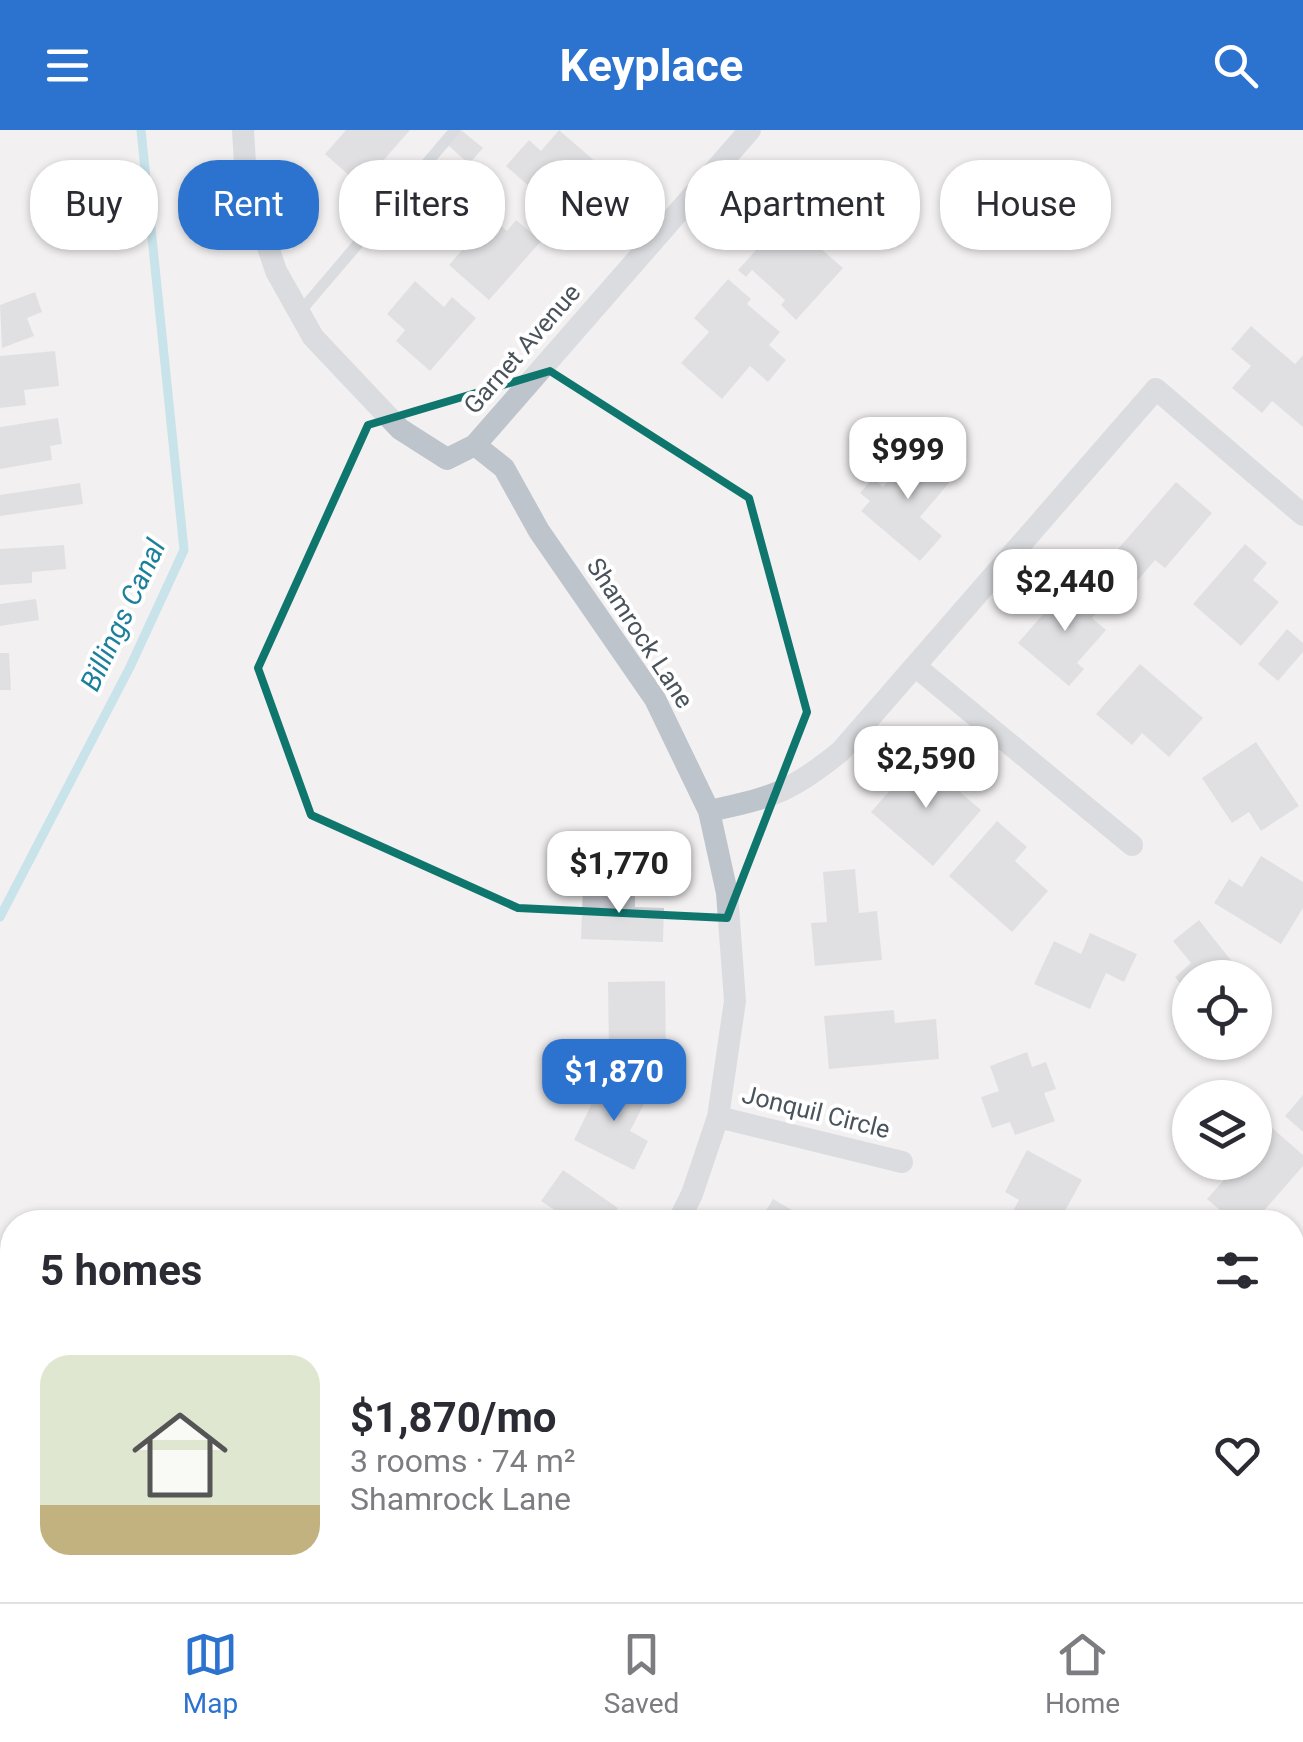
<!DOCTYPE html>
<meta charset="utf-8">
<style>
body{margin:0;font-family:Roboto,sans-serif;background:#f7f7f7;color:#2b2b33;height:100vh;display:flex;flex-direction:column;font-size:38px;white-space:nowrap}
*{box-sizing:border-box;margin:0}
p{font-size:32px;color:#7c7c81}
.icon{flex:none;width:55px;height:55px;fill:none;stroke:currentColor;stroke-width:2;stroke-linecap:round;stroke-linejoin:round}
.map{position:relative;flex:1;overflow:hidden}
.sheet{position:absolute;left:0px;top:1080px;width:1305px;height:392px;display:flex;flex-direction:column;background:#fff;border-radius:40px 40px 0 0;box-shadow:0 2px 8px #0004}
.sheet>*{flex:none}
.hud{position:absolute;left:30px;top:30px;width:1245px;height:90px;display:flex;gap:20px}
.buttons{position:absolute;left:1172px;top:830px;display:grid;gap:20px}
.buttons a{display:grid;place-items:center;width:100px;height:100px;border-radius:50%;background:#fff;box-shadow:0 2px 8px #0004;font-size:50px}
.price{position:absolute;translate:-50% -85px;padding:0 22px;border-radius:20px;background:#fff;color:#222;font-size:32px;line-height:65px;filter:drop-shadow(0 2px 5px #0008)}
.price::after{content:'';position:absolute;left:50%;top:60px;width:30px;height:22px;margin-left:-15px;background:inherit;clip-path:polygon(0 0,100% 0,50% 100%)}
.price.on{background:#2c72cf;color:#fff}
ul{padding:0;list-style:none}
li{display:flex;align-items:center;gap:30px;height:250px;padding:0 40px}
li span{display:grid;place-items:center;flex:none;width:280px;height:200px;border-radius:30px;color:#555}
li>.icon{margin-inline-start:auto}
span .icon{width:120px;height:120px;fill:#fffc;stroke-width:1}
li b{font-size:42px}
h2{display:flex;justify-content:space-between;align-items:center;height:120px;padding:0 40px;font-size:42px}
.chip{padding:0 35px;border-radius:40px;background:#fff;box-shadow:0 2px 8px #0004;font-size:35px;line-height:90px}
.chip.on{background:#2c72cf;color:#fff}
header{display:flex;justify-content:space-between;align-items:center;height:130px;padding:0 40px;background:#2c72cf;color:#fff;font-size:45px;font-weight:700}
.dock{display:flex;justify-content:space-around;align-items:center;height:140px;border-top:2px solid #e1e1e2;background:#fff;font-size:28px;color:#7c7c81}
.dock a{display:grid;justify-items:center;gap:5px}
.dock .on{color:#2c72cf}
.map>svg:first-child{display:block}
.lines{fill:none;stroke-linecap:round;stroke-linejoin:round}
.stream{stroke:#95d2e3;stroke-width:9}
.building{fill:#cbccd2}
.lane{stroke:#bdc4cb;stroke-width:11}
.street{stroke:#bdc4cb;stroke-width:22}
.secondary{stroke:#bfc8d1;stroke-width:30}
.marked{fill:none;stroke:#0f766e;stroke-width:8;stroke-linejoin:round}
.labels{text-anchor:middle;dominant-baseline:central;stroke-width:8;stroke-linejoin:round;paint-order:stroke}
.street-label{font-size:25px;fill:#4a535b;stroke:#fff}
.water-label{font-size:28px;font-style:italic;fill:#1c809c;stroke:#fff}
</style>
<header><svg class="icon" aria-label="menu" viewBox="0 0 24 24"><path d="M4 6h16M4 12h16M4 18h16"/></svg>Keyplace<svg class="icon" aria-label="search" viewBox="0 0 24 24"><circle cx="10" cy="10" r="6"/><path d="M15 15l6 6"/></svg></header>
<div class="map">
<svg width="1303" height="1472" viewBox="0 0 1303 1472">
<rect width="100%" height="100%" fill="#f2f0f0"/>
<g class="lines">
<path class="stream" d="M0,787L130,537L184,420L141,0
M0,1289V1293"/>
</g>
<path class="building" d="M346,0H410L361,56L325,24Z
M461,0L483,18L469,34L448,15Z
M559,0L597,33L580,53L588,60L564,87L506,36L529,10L541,21Z
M796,76L822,100L812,111L843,138L796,190L781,175L785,170L752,140L746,147L738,140Z
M481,78L507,101L516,90L541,111L489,170L449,135L476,104L466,95Z
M728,149L751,169L747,174L780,202L769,215L786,230L768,252L750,236L722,269L681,233L709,202L694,188Z
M415,151L444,177L452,167L476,188L430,241L396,211L405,200L387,184Z
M35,162L42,182L27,188L34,206L2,218L0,175Z
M1251,196L1295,234L1303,225V297L1272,271L1262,283L1232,258L1251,236L1231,219Z
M55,221L59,256L24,260L26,275L0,278V226Z
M58,288L62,314L50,316L52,330L0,339V297Z
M918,316L954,347L920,387L942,406L920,431L861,381L870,371L860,363L873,348L883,357Z
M1176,352L1212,383L1165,438L1155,430L1132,457L1105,434Z
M80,353L83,374L0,386V365Z
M1245,414L1267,433L1253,450L1279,472L1241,516L1193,474Z
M64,415L66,439L32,442V453L0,455V419Z
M1071,452L1101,478L1092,488L1106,500L1077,533L1084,539L1069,556L1018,513Z
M36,469L39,490L0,496V474Z
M1287,499L1303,513V522L1278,551L1258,534Z
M0,523H9L11,560H0Z
M1140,534L1203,588L1169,627L1142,603L1132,615L1096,584Z
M1256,612L1299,676L1261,701L1249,682L1232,693L1202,648Z
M919,627L981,680L933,736L871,682Z
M997,691L1027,717L1015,731L1048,761L1012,802L949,746Z
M1261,726L1303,752V778L1281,814L1214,773L1229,749L1242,757Z
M855,739L859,783L877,781L882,830L815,836L811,793L827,792L823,742Z
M583,755L635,757V777L664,778L663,812L581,809Z
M1199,790L1245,848H1190V866L1175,847L1191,833L1173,811Z
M1090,803L1137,824L1124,852L1106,843L1090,879L1034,854L1054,811L1081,824Z
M665,851L666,922L609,923L608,852Z
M894,880L895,893L936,889L939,929L829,939L824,886Z
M1027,922L1032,937L1046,932L1056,959L1044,963L1055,991L1015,1005L1010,992L992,998L981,967L999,961L990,936Z
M605,947L647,968L630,1001L648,1011L634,1040L574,1010Z
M1303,965V1002L1285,986Z
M1271,997L1303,1025V1036L1254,1092H1234L1207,1069L1240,1032H1255V1015Z
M1027,1020L1082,1050L1061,1088L1051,1083L1046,1092H1007L1019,1070L1005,1062Z
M563,1040L618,1078L608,1092H553L559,1083L541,1071Z
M773,1069L807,1089L805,1092H759Z
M55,1460H145L132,1472H42Z
M508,1460H590L598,1467L594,1472H538L531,1465L522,1472Z
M880,1460H937L926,1472H869Z
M1181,1460H1243L1232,1472H1170Z"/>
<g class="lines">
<path class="lane" d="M299,183L455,0"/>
<path class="street" d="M243,0L246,51L276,141L313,207L400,299L447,329L475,315L750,0
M475,315L504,338L539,401L655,569L709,681L727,763L735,871L718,987L692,1064L678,1092
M915,536L1132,715
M709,681C771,668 791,662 841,621L1156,259L1303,385
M718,987L902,1032
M1292,1363L1303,1373
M365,1460L379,1472
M235,1472L248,1460"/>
<path class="secondary" d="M1292,1180L1303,1168
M1040,1472L1051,1460"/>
</g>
<path d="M0 0H1303V1472H0ZM550,241L749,368L807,582L727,788L518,778L311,685L258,538L368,295Z" fill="#f2f0f0" fill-opacity=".55" fill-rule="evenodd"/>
<path class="marked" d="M550,241L749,368L807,582L727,788L518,778L311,685L258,538L368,295Z"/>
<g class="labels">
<g class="street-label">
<text transform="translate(522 219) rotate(-49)">Garnet Avenue</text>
<text transform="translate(640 503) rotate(57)">Shamrock Lane</text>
<text transform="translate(816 982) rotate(14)">Jonquil Circle</text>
</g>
<g class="water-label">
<text transform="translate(123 485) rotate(-65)">Billings Canal</text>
</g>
</g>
</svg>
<div class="buttons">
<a><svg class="icon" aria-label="locate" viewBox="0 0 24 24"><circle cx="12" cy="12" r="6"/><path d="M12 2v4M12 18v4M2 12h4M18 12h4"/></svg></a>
<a><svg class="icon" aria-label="layers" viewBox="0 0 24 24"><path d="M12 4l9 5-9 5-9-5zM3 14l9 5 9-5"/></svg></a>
</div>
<b class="price" style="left:908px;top:372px">$999</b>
<b class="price" style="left:1065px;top:504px">$2,440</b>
<b class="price" style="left:926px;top:681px">$2,590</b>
<b class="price" style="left:619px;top:786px">$1,770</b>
<b class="price on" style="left:614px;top:994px">$1,870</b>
<div class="hud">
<a class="chip">Buy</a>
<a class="chip on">Rent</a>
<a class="chip">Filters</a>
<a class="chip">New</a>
<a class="chip">Apartment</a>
<a class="chip">House</a>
</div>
<section class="sheet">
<h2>5 homes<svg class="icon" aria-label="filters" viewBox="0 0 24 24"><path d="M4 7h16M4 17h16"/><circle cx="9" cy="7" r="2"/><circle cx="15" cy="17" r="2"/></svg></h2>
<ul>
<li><span style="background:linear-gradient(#dfe7d0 75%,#c2b280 0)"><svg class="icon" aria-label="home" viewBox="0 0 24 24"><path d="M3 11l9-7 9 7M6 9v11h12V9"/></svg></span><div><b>$1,870/mo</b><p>3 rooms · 74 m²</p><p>Shamrock Lane</p></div><svg class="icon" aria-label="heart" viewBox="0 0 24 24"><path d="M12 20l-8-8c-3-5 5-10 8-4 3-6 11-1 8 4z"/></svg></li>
</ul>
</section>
</div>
<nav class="dock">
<a class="on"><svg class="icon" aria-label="map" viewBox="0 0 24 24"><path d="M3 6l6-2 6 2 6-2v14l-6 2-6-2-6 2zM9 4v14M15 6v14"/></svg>Map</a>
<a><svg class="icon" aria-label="saved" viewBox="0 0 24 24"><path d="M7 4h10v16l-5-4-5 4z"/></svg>Saved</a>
<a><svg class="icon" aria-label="home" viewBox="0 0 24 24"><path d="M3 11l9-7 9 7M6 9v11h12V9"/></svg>Home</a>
</nav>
